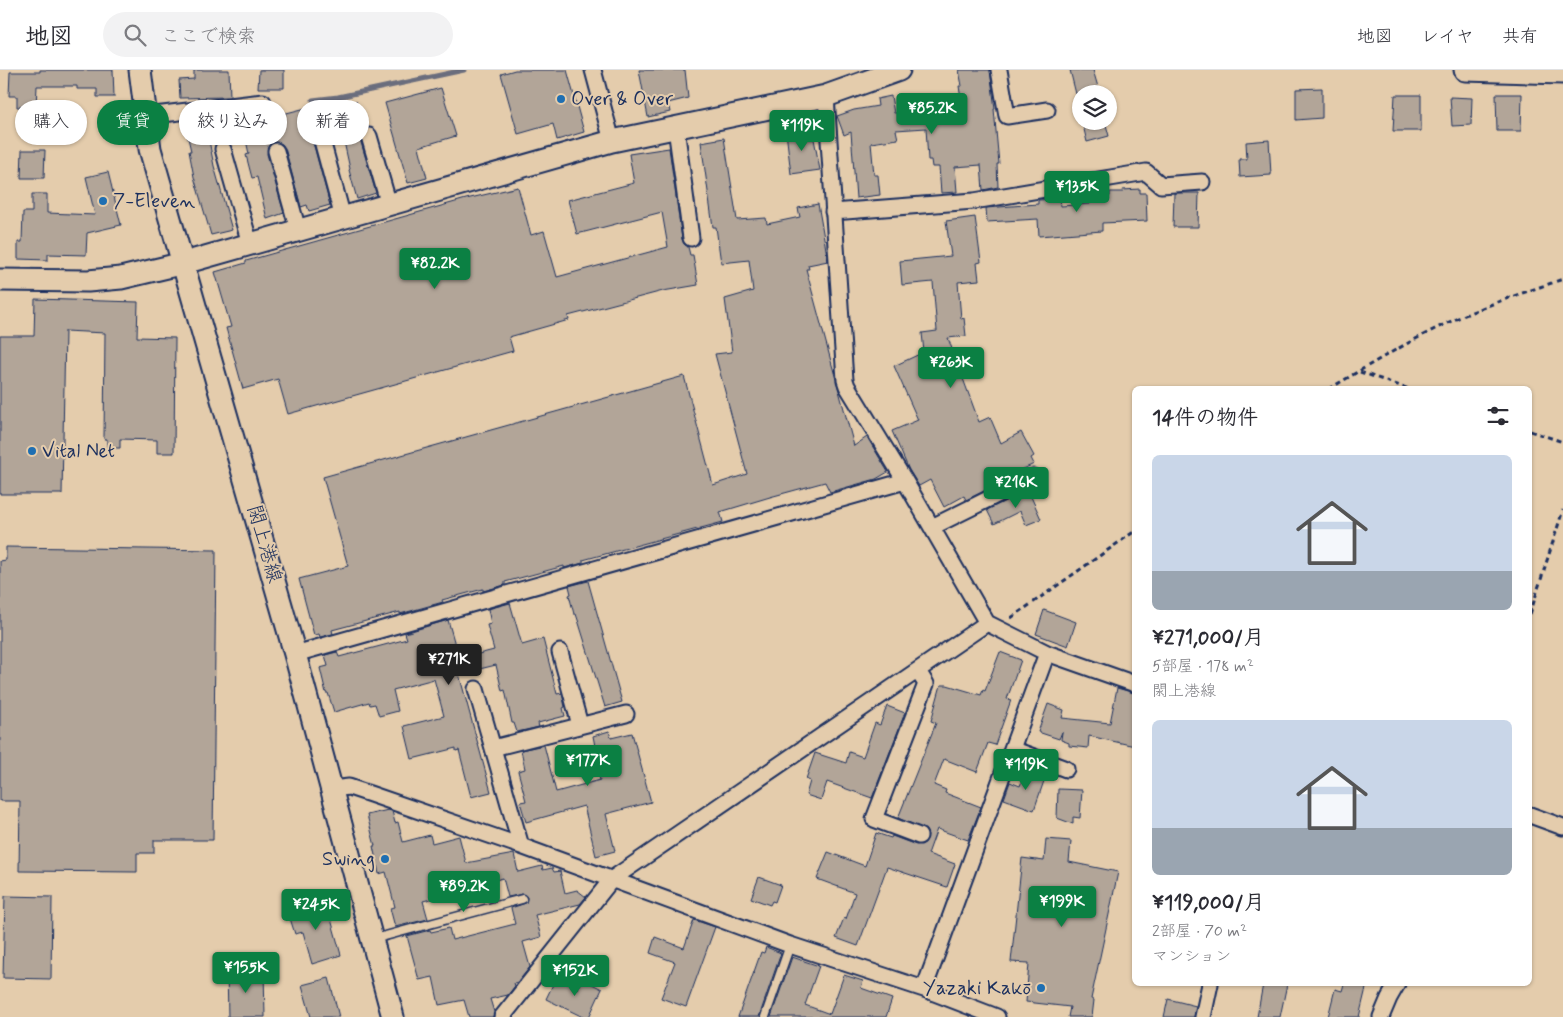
<!DOCTYPE html>
<html lang="ja">
<meta charset="utf-8">
<style>
body{margin:0;font-family:Mynerve,"Klee One",sans-serif;background:#f2f2f3;color:#2b2b33;height:100vh;display:flex;flex-direction:column;font-size:19px;white-space:nowrap}
*{box-sizing:border-box;margin:0}
p{font-size:16px;color:#7c7c81}
.icon{flex:none;width:28px;height:28px;fill:none;stroke:currentColor;stroke-width:2;stroke-linecap:round;stroke-linejoin:round}
.map{position:relative;flex:1;overflow:hidden}
.side{position:absolute;left:1132px;top:316px;width:400px;height:600px;display:flex;flex-direction:column;background:#fff;border-radius:8px;box-shadow:0 1px 4px #0004}
.side>*{flex:none}
.hud{position:absolute;left:15px;top:30px;width:475px;height:45px;display:flex;gap:10px}
.fabs{position:absolute;left:1072px;top:15px;display:grid;gap:10px}
.fabs a{display:grid;place-items:center;width:45px;height:45px;border-radius:50%;background:#fff;box-shadow:0 1px 4px #0004;font-size:25px}
.price{position:absolute;translate:-50% -42px;padding:0 11px;border-radius:5px;background:#0b8043;color:#fff;font-size:16px;line-height:32px;filter:drop-shadow(0 1px 2px #0008)}
.price::after{content:'';position:absolute;left:50%;top:30px;width:15px;height:11px;margin-left:-8px;background:inherit;clip-path:polygon(0 0,100% 0,50% 100%)}
.price.current{background:#222;color:#fff}
ul{padding:0;list-style:none}
li{display:grid;align-content:center;gap:10px;height:265px;padding:0 20px}
li span{display:grid;place-items:center;height:155px;border-radius:8px;color:#555}
li>.icon{margin-inline-start:auto}
span .icon{width:90px;height:90px;fill:#fffc;stroke-width:1}
li b{font-size:21px}
h2{display:flex;justify-content:space-between;align-items:center;height:60px;padding:0 20px;font-size:21px}
.pill{padding:0 18px;border-radius:22px;background:#fff;box-shadow:0 1px 4px #0004;font-size:18px;line-height:45px}
.pill.current{background:#0b8043;color:#fff}
header{display:flex;align-items:center;gap:30px;box-sizing:border-box;height:70px;padding:0 25px;background:#fff;border-bottom:1px solid #e1e1e2}
header strong{font-size:24px}
nav{display:flex;gap:28px;margin-inline-start:auto;font-size:18px}
.search{width:350px;height:45px;background:#f2f2f3;display:flex;align-items:center;gap:12px;box-sizing:border-box;padding:0 18px;border-radius:28px;color:#7c7c81;font-size:19px}
.map>svg:first-child{display:block}
.lines{fill:none;stroke-linecap:round;stroke-linejoin:round}
.stream{stroke:#6b6d7d;stroke-width:5}
.building{fill:#b2a598;stroke:#1b2f5e}
.lane-casing{stroke:#1b2f5e;stroke-width:11}
.street-casing{stroke:#1b2f5e;stroke-width:19}
.secondary-casing{stroke:#1b2f5e;stroke-width:25}
.path{stroke:#1b2f5e;stroke-width:3;stroke-dasharray:5 4;stroke-linecap:butt}
.lane{stroke:#e4ccac;stroke-width:8}
.street{stroke:#e4ccac;stroke-width:15}
.secondary{stroke:#e4ccac;stroke-width:21}
.poi-dot{fill:#1f6fb2;stroke:#e4ccac;stroke-width:2}
.labels{text-anchor:middle;dominant-baseline:central;stroke-width:4;stroke-linejoin:round;paint-order:stroke}
.poi-label{font-size:20px;fill:#1b2f5e;stroke:#e4ccac;text-anchor:start}
.street-label{font-size:20px;fill:#1b2f5e;stroke:#e4ccac}
</style>
<header>
<strong>地図</strong>
<div class="search"><svg class="icon" aria-label="search" viewBox="0 0 24 24"><circle cx="10" cy="10" r="6"/><path d="M15 15l6 6"/></svg>ここで検索</div>
<nav><a>地図</a><a>レイヤ</a><a>共有</a></nav>
</header>
<div class="map">
<svg width="1563" height="947" viewBox="0 0 1563 947">
<rect width="100%" height="100%" fill="#e4ccac"/>
<filter id="ink" filterUnits="userSpaceOnUse"><feTurbulence type="fractalNoise" baseFrequency=".02" numOctaves="2"/><feDisplacementMap in="SourceGraphic" scale="10" xChannelSelector="R" yChannelSelector="G"/><feConvolveMatrix kernelMatrix="1 2 1 2 8 2 1 2 1" color-interpolation-filters="sRGB"/></filter>
<g filter="url(#ink)">
<g class="lines">
<path class="stream" d="M313,30L338,27L464,0"/>
</g>
<path class="building" d="M40,0H113L114,27H97V19H77V16H37L36,37H17V26H9L10,2H40Z
M194,0H229L230,27L180,28L179,10L194,9Z
M259,0H284V18H258Z
M515,0H567L584,62L557,70L553,54L518,64L501,4Z
M639,0H685L688,28L668,33L670,42L648,47Z
M959,0H990L995,39H994L999,94H997L998,117L983,120L981,95L955,97L957,122L941,123L939,97H932L931,90H928L926,58L896,60L898,69L871,73L874,105H878L880,125L856,128L851,62L844,65L837,46L854,40L878,36L877,29L891,26L894,43L962,36L959,16H962Z
M1070,0H1093L1100,24H1076Z
M441,18L456,66L419,77L427,108L408,113L385,33Z
M1322,18V48L1296,50V19Z
M1496,24H1522L1521,61H1497Z
M1395,25H1421V61H1393Z
M1450,27L1472,28L1471,55L1452,56Z
M356,31L362,60L360,69L376,123L357,129L349,100L350,99L336,35Z
M306,38L311,55L309,56L311,65L330,135L309,141L307,135L301,137L285,78L282,74L274,72L269,75L267,84L284,143L267,149L257,107L252,108L246,85L249,84L241,47L262,42L263,49Z
M205,50L214,96L232,160L211,165L194,107L189,81H191L185,55Z
M1082,51H1105L1109,66L1087,72Z
M808,59L809,69H814L820,100L791,104L786,62Z
M724,68L737,150L766,148L767,154L800,147L798,138L818,134L828,191L808,195L809,199H806L854,376L867,367L888,402L876,409L830,422L825,412L770,427L720,442L723,452L583,490V493L564,498V496L505,512V515L483,521V519L442,530L443,532L400,544V542L332,560L333,564L320,567L319,564L314,565L299,509L348,496L323,407L684,306L713,415L747,404L715,284L732,282L725,229L753,221L749,190L721,193L716,157H713L701,72Z
M1269,70L1271,105L1240,107L1239,89H1247L1246,72Z
M669,78L682,169L684,174L688,177L690,185H693L698,215L663,221L568,246L569,250L509,267L513,281L288,344L278,309L243,319L226,258L231,257L215,202L246,193V191L466,129L518,117L531,165L544,161L557,207L668,177L662,142L577,164L568,130L634,113L629,84Z
M22,80H45L44,108H21Z
M108,102L121,155L87,163L86,185L48,184V190L18,189V172H22L23,142H32V124H47V143L95,145L86,107Z
M1140,119V123H1146L1147,151L1102,153V161L1039,166L1038,149L987,152L986,138L1038,134V130L1060,129L1061,136L1090,134V127L1110,126V122H1123L1122,120Z
M1174,123H1199L1198,157H1173Z
M975,147L981,192L977,193L979,210L958,212L961,249L964,248L966,266L948,268L979,352L990,347L1001,373L1021,362L1034,386L1031,388L1034,394L1019,401L1020,403L966,430L964,426L944,437L930,410L919,416L909,400L892,361L918,350L894,296L924,282L922,263L937,261L933,212L902,215L900,191L951,186L946,151Z
M35,229L138,232L137,267L175,268L174,383H157V370L120,369V378H107V369H104L105,263L65,261L62,424H0V266H34Z
M1028,420L1041,449L1026,455L1020,441L994,454L987,440Z
M6,477L216,480L213,770H154V783H137V802L19,801L20,731H0V491L6,490Z
M588,511L622,632L605,637L578,550L576,544H574L569,525L571,524L569,516Z
M510,533L522,575L543,569L557,624L562,623L565,637L563,638L565,646L538,653L539,657L517,662L514,653H512L505,620L502,621L496,595L459,604L491,722L471,727L459,680L456,681V678L412,689L404,656L444,646L434,609L393,620L398,641L379,646L375,634L370,635L369,632L334,642L328,623H326L320,598L328,596L325,585L337,582L339,587L407,569L405,563L448,550L459,589L494,580L487,555L491,554L488,539Z
M1044,540L1076,552L1068,576L1036,564Z
M1000,582L1021,590L1007,629L1011,630L995,675L988,673L977,702L944,689L934,715L946,720L945,723L981,737L968,770L937,759L928,784L955,794L947,817L887,797L858,876L836,868L844,848L846,849L855,823L817,809L828,782L865,796L876,763L891,768L892,766L916,775L925,773L928,765L926,760L898,748L936,653L931,651L941,615H947L981,625L983,620L985,621Z
M1117,618L1135,623V676L1089,666L1088,678L1069,676V673L1061,670L1062,662L1059,669L1038,662L1048,634L1064,640L1062,648L1110,653Z
M887,636L905,643L872,728L827,712L821,730L806,725L810,711L806,709L815,683L846,693L849,682L863,687L875,653L880,655Z
M609,661L611,668L632,663L651,732L606,744L615,781L596,786L584,736L526,752L520,732L526,731L518,701L525,699L521,680L544,675L556,722L600,710L592,682L596,681L593,666Z
M1026,700L1045,708L1034,740L1004,729L1010,712L1020,716Z
M1058,719L1082,720L1080,748L1073,747V754L1057,748Z
M388,740L392,741L395,753L398,752L403,772L430,765L432,773L459,766L466,793L514,784L518,802L542,796L543,800L552,798L554,802L560,801L565,823L577,820L586,827L580,834L535,845L541,867L523,872L530,897L518,912L514,913L515,916L508,925L490,929L494,942L493,947H469L464,930L439,935L433,907L419,910L407,866L430,860L431,862L449,858L452,870L515,854L511,838L526,833L527,827L523,824L508,827L503,808L446,823L447,825L423,831L428,849L395,857L390,838L395,837L386,802L379,804L373,776H375L367,745Z
M1046,769L1071,771L1069,792L1118,802L1091,929L1094,930L1092,947H1068L1070,937L1026,932L1029,893L1011,892L1022,788L1044,791Z
M759,807L781,815L775,832L772,831L770,835L751,828Z
M5,826L52,827L51,909L3,908Z
M326,831L341,885L312,894L303,862L295,864L288,842Z
M694,850L715,857L686,937L661,928L675,892L650,883L655,867L684,878Z
M766,877L781,883L759,947H738L761,882L764,883Z
M792,887L819,896L805,935L830,944L844,905L863,911L861,918L892,929L886,947H771Z
M227,901H264L265,947H228Z
M329,908L339,947H311L302,915Z
M556,908L577,919L582,909L602,919L589,947H583L546,929Z
M1263,914H1287L1280,947H1257Z
M1344,914H1367L1359,947H1328L1335,919L1342,921Z
M1168,929L1196,936L1194,947H1164Z"/>
<g class="lines">
<g class="lane-casing">
<path id="lane" d="M374,869L522,829
M765,947L790,875"/>
</g>
<g class="street-casing">
<path id="street" d="M593,0L612,71
M999,0L1007,46L1047,40
M826,26L845,310L847,316L905,411
M146,46L263,32
M676,58L691,168
M320,63L343,148
M369,66L389,135
M223,79L250,174
M276,81L298,160
M833,142L974,131L1146,102L1161,115L1202,112
M932,457L1033,407
M987,553L1047,583L1135,614
M560,582L580,655
M295,584L905,411L987,553L612,809L502,947
M918,601L926,614L874,749L919,766
M476,619L521,776
M493,678L626,644
M1012,679L1066,699
M332,719L349,717L370,724L521,776L790,875L924,919L997,947
M1530,745L1563,757
M924,919L1047,583
M1203,947L1210,914
M1381,947L1389,928L1397,914"/>
</g>
<g class="secondary-casing">
<path id="secondary" d="M140,0L150,79L295,584L393,947
M1465,0L1563,3
M0,210L88,211L121,208L184,193L612,71L826,26L899,0"/>
</g>
<path class="path" d="M1360,302L1409,319
M1329,319C1364,298 1399,277 1435,259C1476,238 1520,224 1563,209
M1530,361L1563,372
M1530,544L1563,440
M1011,548L1135,461"/>
<use href="#lane" class="lane"/>
<use href="#street" class="street"/>
<use href="#secondary" class="secondary"/>
</g>
</g>
<g class="poi-dot">
<circle cx="561" cy="29" r="5"/>
<circle cx="103" cy="131" r="5"/>
<circle cx="32" cy="381" r="5"/>
<circle cx="385" cy="789" r="5"/>
<circle cx="1041" cy="918" r="5"/>
</g>
<g class="labels">
<g class="poi-label">
<text x="571" y="29">Over &amp; Over</text>
<text x="113" y="131">7-Eleven</text>
<text x="42" y="381">Vital Net</text>
<text x="375" y="789" text-anchor="end">Swing</text>
<text x="1031" y="918" text-anchor="end">Yazaki Kakō</text>
</g>
<g class="street-label">
<text transform="translate(264 474) rotate(74)">閖上港線</text>
</g>
</g>
</svg>
<div class="fabs">
<a><svg class="icon" aria-label="layers" viewBox="0 0 24 24"><path d="M12 4l9 5-9 5-9-5zM3 14l9 5 9-5"/></svg></a>
</div>
<b class="price" style="left:932px;top:65px">¥85.2K</b>
<b class="price" style="left:802px;top:82px">¥119K</b>
<b class="price" style="left:1077px;top:143px">¥135K</b>
<b class="price" style="left:435px;top:220px">¥82.2K</b>
<b class="price" style="left:951px;top:319px">¥263K</b>
<b class="price" style="left:1016px;top:439px">¥216K</b>
<b class="price current" style="left:449px;top:616px">¥271K</b>
<b class="price" style="left:588px;top:717px">¥177K</b>
<b class="price" style="left:1026px;top:721px">¥119K</b>
<b class="price" style="left:464px;top:843px">¥89.2K</b>
<b class="price" style="left:1062px;top:858px">¥199K</b>
<b class="price" style="left:316px;top:861px">¥245K</b>
<b class="price" style="left:246px;top:924px">¥155K</b>
<b class="price" style="left:575px;top:927px">¥152K</b>
<div class="hud">
<a class="pill">購入</a>
<a class="pill current">賃貸</a>
<a class="pill">絞り込み</a>
<a class="pill">新着</a>
</div>
<section class="side">
<h2>14件の物件<svg class="icon" aria-label="filters" viewBox="0 0 24 24"><path d="M4 7h16M4 17h16"/><circle cx="9" cy="7" r="2"/><circle cx="15" cy="17" r="2"/></svg></h2>
<ul>
<li><span style="background:linear-gradient(#c9d6e8 75%,#9aa5b1 0)"><svg class="icon" aria-label="home" viewBox="0 0 24 24"><path d="M3 11l9-7 9 7M6 9v11h12V9"/></svg></span><div><b>¥271,000/月</b><p>5部屋 · 178 m²</p><p>閖上港線</p></div></li>
<li><span style="background:linear-gradient(#c9d6e8 70%,#9aa5b1 0)"><svg class="icon" aria-label="home" viewBox="0 0 24 24"><path d="M3 11l9-7 9 7M6 9v11h12V9"/></svg></span><div><b>¥119,000/月</b><p>2部屋 · 70 m²</p><p>マンション</p></div></li>
</ul>
</section>
</div>
